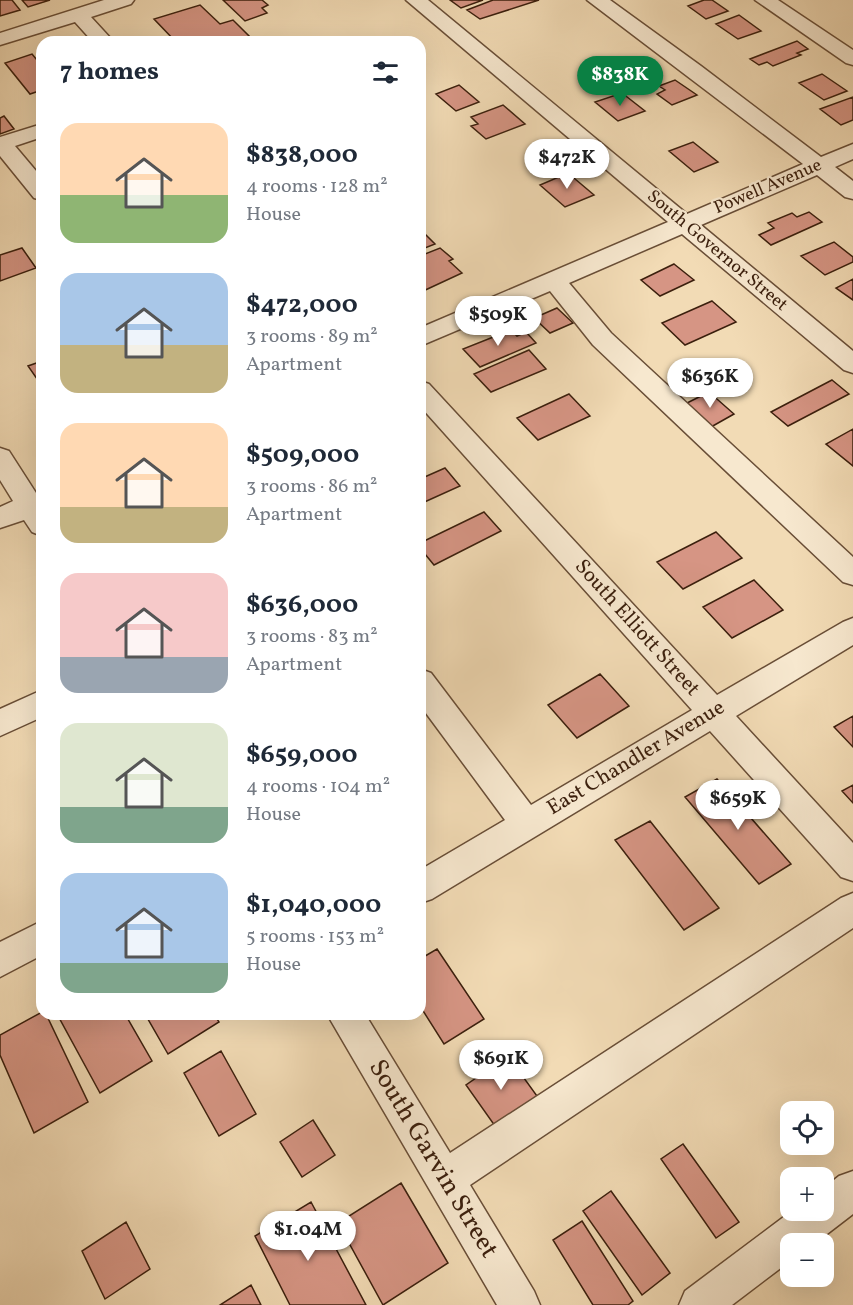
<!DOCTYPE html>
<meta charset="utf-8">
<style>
body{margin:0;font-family:Vollkorn,serif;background:#f2f2f3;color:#1f2937;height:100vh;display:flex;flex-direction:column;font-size:22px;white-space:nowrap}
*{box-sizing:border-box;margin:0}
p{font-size:20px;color:#747a83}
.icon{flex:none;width:33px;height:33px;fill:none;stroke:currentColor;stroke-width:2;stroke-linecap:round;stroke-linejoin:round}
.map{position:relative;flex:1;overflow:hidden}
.sheet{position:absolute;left:36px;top:36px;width:390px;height:984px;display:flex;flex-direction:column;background:#fff;border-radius:18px;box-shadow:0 6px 24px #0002}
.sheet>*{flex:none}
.fabs{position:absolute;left:780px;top:1101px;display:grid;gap:12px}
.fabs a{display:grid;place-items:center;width:54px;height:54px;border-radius:12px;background:#fff;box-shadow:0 6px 24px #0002;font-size:30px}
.price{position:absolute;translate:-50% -51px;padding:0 14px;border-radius:21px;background:#fff;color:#222;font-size:20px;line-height:39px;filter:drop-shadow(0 2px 3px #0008)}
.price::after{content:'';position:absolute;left:50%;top:36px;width:18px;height:14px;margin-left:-9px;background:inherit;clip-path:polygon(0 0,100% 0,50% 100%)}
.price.active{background:#0b8043;color:#fff}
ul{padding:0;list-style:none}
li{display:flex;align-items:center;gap:18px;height:150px;padding:0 24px}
li span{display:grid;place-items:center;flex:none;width:168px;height:120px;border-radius:18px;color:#555}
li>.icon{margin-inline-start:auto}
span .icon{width:72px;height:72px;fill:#fffc;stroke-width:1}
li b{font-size:26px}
h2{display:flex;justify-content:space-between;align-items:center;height:72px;padding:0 24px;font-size:26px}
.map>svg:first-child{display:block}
.building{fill:#d69584;stroke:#3b1f0d;stroke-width:1.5}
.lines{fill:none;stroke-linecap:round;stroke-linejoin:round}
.minor-casing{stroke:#694e37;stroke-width:3}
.minor{fill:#f7e8cf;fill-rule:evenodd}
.labels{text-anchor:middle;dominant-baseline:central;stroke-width:4.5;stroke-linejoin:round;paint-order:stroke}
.far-street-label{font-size:18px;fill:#3b1f0d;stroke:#f7e8cf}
.street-label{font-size:21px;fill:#3b1f0d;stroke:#f7e8cf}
.near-street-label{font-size:26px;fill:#3b1f0d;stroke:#f7e8cf}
</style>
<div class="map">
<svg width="853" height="1305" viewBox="0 0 853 1305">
<rect width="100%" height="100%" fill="#f2dbb5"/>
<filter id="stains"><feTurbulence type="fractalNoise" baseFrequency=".00333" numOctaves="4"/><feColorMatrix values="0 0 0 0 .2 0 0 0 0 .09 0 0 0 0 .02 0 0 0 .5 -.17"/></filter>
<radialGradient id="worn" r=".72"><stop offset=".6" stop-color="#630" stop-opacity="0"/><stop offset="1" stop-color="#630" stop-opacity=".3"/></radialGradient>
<path class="building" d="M0,0H12L20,10L0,16Z
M22,0H50L28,7Z
M223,0H262L268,5L262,8L267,13L245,21Z
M450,0H483L461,8Z
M493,0H539L480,19L467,10Z
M704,0H712L728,11L706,19L688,6Z
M200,5L220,24L233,20L250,37L240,40L242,42H176L154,19Z
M739,15L761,31L738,39L716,24Z
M797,41L808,49L797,53L801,55L773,66L767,62L759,65L750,59Z
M32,54L42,66V90L30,94L5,63Z
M822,74L847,91L824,100L799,83Z
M675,80L697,95L672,105L657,94L665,90L659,86Z
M459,85L479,102L456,111L436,94Z
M622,93L645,111L618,121L595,102Z
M853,97V120L841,125L820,109Z
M503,105L525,124L486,139L471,126L478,124L471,117Z
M4,116L14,129L0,134V118Z
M693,142L718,162L694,172L669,151Z
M568,173L594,195L565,207L540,185Z
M809,212L822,222L771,245L759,235L774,228L768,223L792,213L797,217Z
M425,234L435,244L420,250V236Z
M834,242L853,257V262L825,275L801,256Z
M22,248L36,268L0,281V255Z
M440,248L453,259L449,261L462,273L421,292L420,256Z
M674,264L694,280L660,296L641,280Z
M853,279V300L836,288Z
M712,301L736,322L685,345L662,323Z
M557,308L573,323L550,333L534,318Z
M511,330L517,336L526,332L536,343L480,367L463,349Z
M529,350L546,369L491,392L474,374Z
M42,361V386L28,366Z
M832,380L849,394L788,426L771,412Z
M709,392L734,414L711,427L685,404Z
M569,394L590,416L538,440L517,418Z
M853,429V466L826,444Z
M445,468L460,486L420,504V479Z
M484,512L501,531L434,565L420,548V543Z
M716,532L742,558L683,589L657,562Z
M754,580L783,610L732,638L703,607Z
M600,674L629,706L577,738L548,705Z
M853,716V747L834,727Z
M717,779L791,864L759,884L685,797Z
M853,785V803L842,791Z
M650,821L719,908L684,930L615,840Z
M437,949L484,1019L444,1044L420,1006V959Z
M42,1012L46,1014L88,1102L34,1133L0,1055V1035Z
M57,1014H125L152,1061L100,1093Z
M145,1014H214L219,1022L168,1054Z
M221,1051L256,1114L219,1136L184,1073Z
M508,1056L537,1096L495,1126L466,1085Z
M313,1120L335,1155L302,1177L280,1142Z
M683,1144L739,1222L716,1238L661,1159Z
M401,1183L448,1263L383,1305L338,1223Z
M611,1191L670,1273L642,1295L583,1211Z
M311,1202L366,1305H290L255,1236Z
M582,1221L633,1301L628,1305H593L553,1240Z
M126,1222L150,1269L105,1299L82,1251Z
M251,1285L261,1305H220Z"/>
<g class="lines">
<g class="minor-casing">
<path id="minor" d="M104,0H134L131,4L91,17L114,42H93L75,22L0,45V33Z
M406,0H428L687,214L803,164L587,0H610L701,66L821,157L853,144V159L835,167L853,181V199L845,197L817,175L701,225L853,351V373L844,370L682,234L569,283L611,333L853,557V585L843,582L593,345L550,291L420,346V328L668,222Z
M755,0H778L853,50V65L846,63Z
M42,124V137L15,146L42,178V200L34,198L0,156V137Z
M420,381L429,384L717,695L843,622L853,618V645L736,716L853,843V881L841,877L710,731L432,899L420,903V870L505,820L420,705V669L431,673L531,805L692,710L420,406Z
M0,448L9,451L36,493L42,491V536L32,532L24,520L0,528V507L13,501L0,480Z
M42,690V717L0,736V709Z
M853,893V928L470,1185L534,1291L540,1305H497L327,1014H365L450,1153L841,898Z
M42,921V955L0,977V942Z
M853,1171V1214L814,1244H790V1261L732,1305H679L685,1291L793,1210H824V1188L839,1176Z"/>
</g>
<use href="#minor" class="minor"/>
</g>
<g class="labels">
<g class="far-street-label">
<text transform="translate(768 187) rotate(-23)">Powell Avenue</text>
<text transform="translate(717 251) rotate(40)">South Governor Street</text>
</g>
<g class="street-label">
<text transform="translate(637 628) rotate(48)">South Elliott Street</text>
<text transform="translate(636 758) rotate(-31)">East Chandler Avenue</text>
</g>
<g class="near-street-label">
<text transform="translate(433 1159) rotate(59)">South Garvin Street</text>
</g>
</g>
<rect width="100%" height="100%" filter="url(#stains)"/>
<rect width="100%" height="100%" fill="url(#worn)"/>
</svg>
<div class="fabs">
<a><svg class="icon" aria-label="locate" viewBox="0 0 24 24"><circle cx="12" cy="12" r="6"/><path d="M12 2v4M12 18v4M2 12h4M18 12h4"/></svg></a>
<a>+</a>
<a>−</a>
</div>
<b class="price active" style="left:620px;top:107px">$838K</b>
<b class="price" style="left:567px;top:190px">$472K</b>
<b class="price" style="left:498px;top:347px">$509K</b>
<b class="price" style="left:710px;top:409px">$636K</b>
<b class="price" style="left:738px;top:831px">$659K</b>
<b class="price" style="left:501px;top:1091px">$691K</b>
<b class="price" style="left:308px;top:1262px">$1.04M</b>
<section class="sheet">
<h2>7 homes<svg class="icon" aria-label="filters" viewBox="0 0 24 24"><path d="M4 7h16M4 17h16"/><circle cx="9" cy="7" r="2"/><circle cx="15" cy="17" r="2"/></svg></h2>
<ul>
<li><span style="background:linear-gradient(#ffd9b3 60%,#8fb573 0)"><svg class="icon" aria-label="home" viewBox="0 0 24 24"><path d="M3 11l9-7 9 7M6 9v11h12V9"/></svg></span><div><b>$838,000</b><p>4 rooms · 128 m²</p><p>House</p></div></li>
<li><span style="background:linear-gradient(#a9c7e8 60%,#c2b280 0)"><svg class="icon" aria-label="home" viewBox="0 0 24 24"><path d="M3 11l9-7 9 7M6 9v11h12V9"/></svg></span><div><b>$472,000</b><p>3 rooms · 89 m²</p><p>Apartment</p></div></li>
<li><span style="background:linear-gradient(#ffd9b3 70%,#c2b280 0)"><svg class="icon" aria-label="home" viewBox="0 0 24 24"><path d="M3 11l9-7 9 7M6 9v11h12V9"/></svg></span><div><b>$509,000</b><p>3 rooms · 86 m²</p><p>Apartment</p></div></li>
<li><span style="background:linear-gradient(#f6c9c9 70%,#9aa5b1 0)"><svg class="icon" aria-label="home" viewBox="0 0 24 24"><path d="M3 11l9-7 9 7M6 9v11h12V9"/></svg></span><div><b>$636,000</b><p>3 rooms · 83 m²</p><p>Apartment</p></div></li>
<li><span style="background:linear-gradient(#dfe7d0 70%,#7fa58c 0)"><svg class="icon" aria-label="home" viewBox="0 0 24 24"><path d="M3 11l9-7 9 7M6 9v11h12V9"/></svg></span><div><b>$659,000</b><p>4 rooms · 104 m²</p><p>House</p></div></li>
<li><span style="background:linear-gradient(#a9c7e8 75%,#7fa58c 0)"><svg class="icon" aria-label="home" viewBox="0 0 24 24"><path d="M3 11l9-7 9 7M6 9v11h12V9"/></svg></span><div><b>$1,040,000</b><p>5 rooms · 153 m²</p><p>House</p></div></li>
</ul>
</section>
</div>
